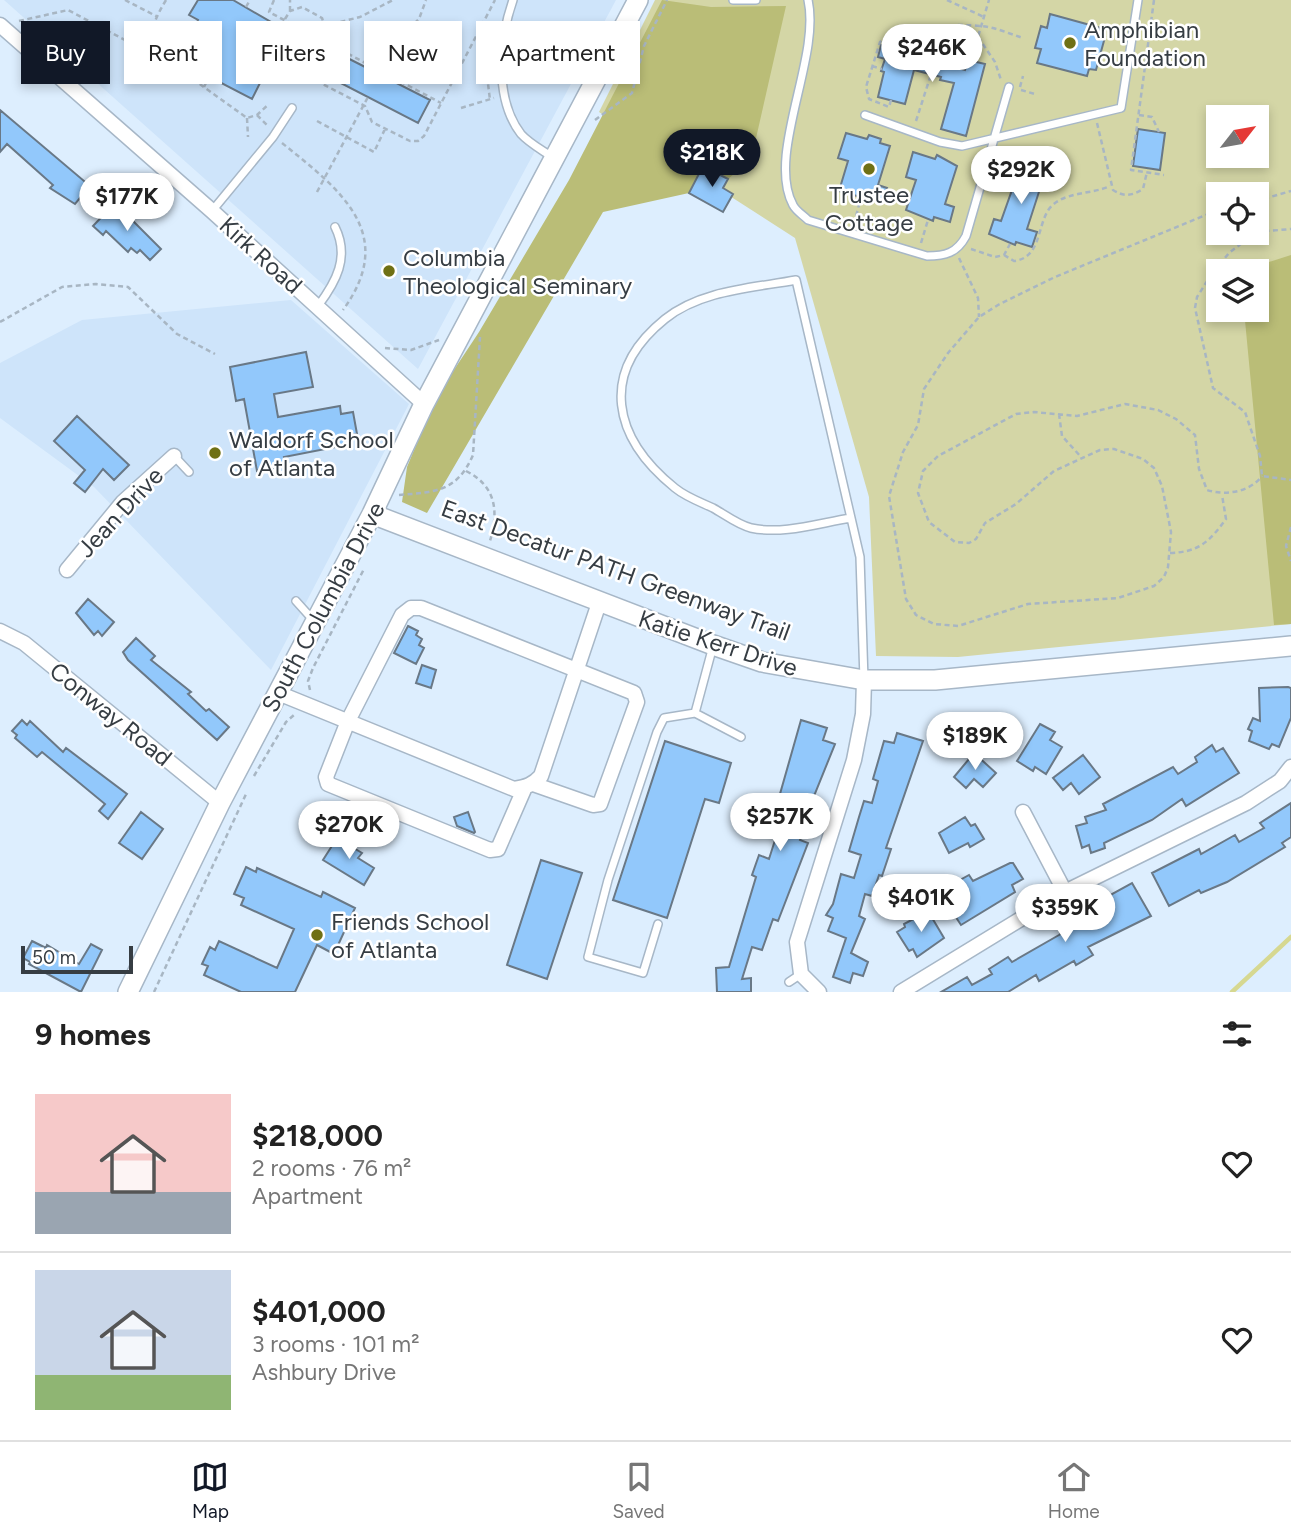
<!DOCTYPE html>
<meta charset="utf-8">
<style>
body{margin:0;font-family:Figtree,sans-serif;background:#f6f6f6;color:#222;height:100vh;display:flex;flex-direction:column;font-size:26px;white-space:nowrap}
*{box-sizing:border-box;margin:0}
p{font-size:23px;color:#767676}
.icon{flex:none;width:38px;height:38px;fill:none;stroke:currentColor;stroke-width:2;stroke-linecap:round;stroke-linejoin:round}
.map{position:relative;height:992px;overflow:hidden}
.drawer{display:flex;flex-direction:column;background:#fff;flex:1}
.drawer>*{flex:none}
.hud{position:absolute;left:21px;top:21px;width:700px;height:63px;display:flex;gap:14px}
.needle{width:46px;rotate:59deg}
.controls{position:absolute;left:1206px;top:105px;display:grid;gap:14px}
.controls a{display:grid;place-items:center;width:63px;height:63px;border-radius:0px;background:#fff;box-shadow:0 4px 10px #0003;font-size:35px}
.scale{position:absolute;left:21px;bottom:18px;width:112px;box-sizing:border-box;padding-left:7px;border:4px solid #363d43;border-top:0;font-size:19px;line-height:24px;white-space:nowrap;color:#363d43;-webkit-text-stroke:5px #fff;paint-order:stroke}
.price{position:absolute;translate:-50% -60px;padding:0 16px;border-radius:24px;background:#fff;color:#222;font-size:23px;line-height:46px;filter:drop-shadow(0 2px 4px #0008)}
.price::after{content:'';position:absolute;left:50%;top:42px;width:21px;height:16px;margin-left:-10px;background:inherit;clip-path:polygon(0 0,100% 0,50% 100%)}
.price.active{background:#111827;color:#fff}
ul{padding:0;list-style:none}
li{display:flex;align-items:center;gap:21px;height:175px;padding:0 35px}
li+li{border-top:2px solid #e0e0e0}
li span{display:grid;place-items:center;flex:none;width:196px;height:140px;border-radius:0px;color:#555}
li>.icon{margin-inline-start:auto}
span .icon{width:84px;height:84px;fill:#fffc;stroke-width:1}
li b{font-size:30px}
h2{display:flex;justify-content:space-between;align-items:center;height:84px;padding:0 35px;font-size:30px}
.tag{padding:0 24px;border-radius:0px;background:#fff;box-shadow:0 4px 10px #0003;font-size:24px;line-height:63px}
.tag.active{background:#111827;color:#fff}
.tabs{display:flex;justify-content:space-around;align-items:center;height:98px;border-top:2px solid #e0e0e0;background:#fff;font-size:19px;color:#767676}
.tabs a{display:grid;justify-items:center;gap:4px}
.tabs .active{color:#111827}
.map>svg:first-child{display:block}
.built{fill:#cee4fa}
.green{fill:#d4d6a6;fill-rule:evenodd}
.forest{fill:#babd77}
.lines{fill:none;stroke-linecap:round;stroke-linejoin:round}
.stream{stroke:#d6d891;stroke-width:4.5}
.building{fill:#92c8fb;stroke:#697886;stroke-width:2}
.lane-casing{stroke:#a7b7c7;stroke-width:10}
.street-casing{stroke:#a7b7c7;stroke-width:17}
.secondary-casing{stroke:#a7b7c7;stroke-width:22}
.path{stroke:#a8b6c3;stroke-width:2.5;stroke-dasharray:5 3.5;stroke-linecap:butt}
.lane{stroke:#fff;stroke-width:7}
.street{stroke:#fff;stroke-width:14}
.secondary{stroke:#fff;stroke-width:19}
.poi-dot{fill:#6f7014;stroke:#fff;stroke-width:2.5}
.labels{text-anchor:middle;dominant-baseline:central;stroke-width:5;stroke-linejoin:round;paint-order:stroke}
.poi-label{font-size:24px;fill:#363d43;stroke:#fff;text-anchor:start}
.street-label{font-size:24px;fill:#363d43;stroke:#fff}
</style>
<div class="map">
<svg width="1291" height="992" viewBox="0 0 1291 992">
<rect width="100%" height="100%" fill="#ddeefe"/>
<path class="built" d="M4,0H616L418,369Z
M291,300L409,404L271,670L94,487L0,418V363L82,320Z"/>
<path class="green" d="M655,0H1291V624L958,657L876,656L869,497L795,238L599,112ZM1218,117H1256V156H1218ZM1218,194H1256V233H1218ZM1218,271H1256V310H1218Z"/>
<path class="forest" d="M662,0L711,7L786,6L754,147L746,164L728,179L716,173L713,164L698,158L695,167L698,176L689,193L603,212L427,513L402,502L407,467L436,397L479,332L569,180Z
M1291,255V624L1274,625L1244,310H1256V271H1241Z"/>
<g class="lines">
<path class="stream" d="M1232,992L1291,937"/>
</g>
<path class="building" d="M198,0H233L283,29L260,73L264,75L252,99L177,60L198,20L189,15Z
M1050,14L1101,28L1099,36L1105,37L1096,70L1089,69L1087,76L1037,63L1041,49L1035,48L1041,26L1047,28Z
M316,42L430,100L418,123L304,64Z
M881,45L899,50L900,46L912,49L911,54L965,70L968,60L985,64L966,136L941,129L954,83L940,80L941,77L914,70L905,104L878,97L884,72L881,71L885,59L878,57Z
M0,110L90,186L75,204L50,188L53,185L7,144L0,152Z
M1138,129L1165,133L1160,170L1133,166Z
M846,133L867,139L869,135L881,139L880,143L890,146L878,185L887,188L882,203L839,191L848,161L838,158Z
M913,152L935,159L937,155L957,166L945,204L954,207L950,222L934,217L933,221L906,210L916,180L906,177Z
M1023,159L1047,167L1027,229L1037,232L1032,247L1016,242L1015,245L989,234L994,219L1001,221Z
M703,166L728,179L723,188L733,194L723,212L689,193Z
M112,206L123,217L126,214L161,249L150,260L140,250L137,253L131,248L128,252L106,231L103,235L93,226Z
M306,352L313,387L274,394L278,417L340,406L341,414L353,412L357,434L344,436L346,445L284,457L286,465L257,471L244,399L236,401L230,367Z
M77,416L129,465L114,480L103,469L85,492L74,483L85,470L54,441Z
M88,599L114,622L102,636L98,631L94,635L76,613Z
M408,626L418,631L416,635L422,639L419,645L424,648L416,664L394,653Z
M136,638L155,656L151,660L191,692L188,694L206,711L209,709L229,727L217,740L128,660L123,652Z
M422,665L436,670L431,688L416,683Z
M1288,687L1291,688V718L1279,747L1272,744L1269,749L1249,741L1252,731L1248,729L1253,718L1260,721L1259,688Z
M22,720L27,725L30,721L63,752L66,748L127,794L108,819L99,811L105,804L42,752L37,757L15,738L17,735L12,731Z
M801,720L827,728L823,740L835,744L808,811L811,812L800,840L808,843L778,921L773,919L762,950L752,947L742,979L751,978V992H717L716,968L729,967L756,877L752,875L759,855L769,859L783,815L779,813L783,803L778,801Z
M1040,724L1055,732L1050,740L1062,747L1046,774L1035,767L1033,771L1017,761Z
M897,733L923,741L886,848L891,849L882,876L879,875L872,896L865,894L859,916L865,919L851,953L868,962L863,976L853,973L850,983L833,977L846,938L828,931L833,918L826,915L833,904L841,874L854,878L861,855L849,851L859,817L864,801L872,803L878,781L873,779L884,741L894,743Z
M665,741L731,763L719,803L705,799L667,918L613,900Z
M1212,745L1216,752L1223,748L1239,773L1186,806L1182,799L1152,820L1104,843L1105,848L1091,853L1089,845L1082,848L1076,826L1087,823L1085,817L1106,810L1103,804L1173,767L1178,774L1197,762L1195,757Z
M974,753L996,773L983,787L974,779L966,788L954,777Z
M1083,755L1100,777L1079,794L1071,783L1063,790L1053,778Z
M1291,803V837L1282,843L1285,847L1227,882L1201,893L1199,890L1169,906L1152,873L1199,849L1201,854L1235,835L1239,842L1264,828L1260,823Z
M141,812L163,829L142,859L119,843Z
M468,812L475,832L474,833L457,826L454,817Z
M965,817L971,826L975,824L984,839L970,847L968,843L949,853L939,833Z
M337,838L362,853L358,858L374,868L364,885L323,860Z
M541,860L582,873L547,979L507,965Z
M1010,863H1013L1023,879L1012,885L1015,892L961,925L942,896L952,888L951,885L969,875L973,881Z
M246,867L256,872L257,868L321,897L323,892L355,908L334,954L317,945L295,992H241L204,975L208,966L202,964L210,947L215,950L219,941L277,968L294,929L241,905L244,898L234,894Z
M1132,883L1151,916L1088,947L1093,955L1076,965L1074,961L1039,981L1036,975L1008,992H941L967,977L972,985L992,974L989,969L1008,957L1012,962L1059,935L1067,929L1063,921Z
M928,911L944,938L917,957L913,949L909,951L897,932L905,927L904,924Z
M32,941L46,948L47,945L79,964L91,944L102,950L81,992L29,964L30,962L23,958Z"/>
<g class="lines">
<g class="lane-casing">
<path id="lane" d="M513,0C499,40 494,99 521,134C529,143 542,150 552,157
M733,0H756
M808,0C821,57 766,155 793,205C796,211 803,215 808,220L927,256C945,256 957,253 966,236L1009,87
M28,49L51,34L64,31
M865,115L940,142L962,146L1121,108L1138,0
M212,211L273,137L292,108
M318,306C336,282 350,257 335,227
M174,456L189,472
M851,518C819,523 783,535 751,528C738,525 724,514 713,508C700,502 686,497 675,488C613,438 598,373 665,319C701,290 753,288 796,280L860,557L864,680
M296,601L314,621
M695,713L741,737
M658,924L643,973L588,957L608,880L657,732L664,718L695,713L713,646
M789,982L801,974"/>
</g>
<g class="street-casing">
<path id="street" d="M0,25L212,211L424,404
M67,570L123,502L174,456
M0,631L24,643L220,803
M278,693L514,789C526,787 533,785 541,776L599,603
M525,787L498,849L490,850L328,784L326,777L348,721L402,615L411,608H421L634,693L637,702L600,804L593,805L533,784
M1023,812L1065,892
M819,992L801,974L797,942L854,760L863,714L864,680
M901,992L1065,892L1246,803L1280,781L1291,767"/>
</g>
<g class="secondary-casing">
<path id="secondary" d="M372,514L713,645L762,662L864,680H935L1291,646
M128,992L220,803L372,514L424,404L638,0"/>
</g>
<path class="path" d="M125,0L156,16
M166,0C156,17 147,33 155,52L247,118L257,115L269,104
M274,0L269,12L441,103
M947,0L984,17
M1154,0L1131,170L1164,175
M246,7L250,0
M290,11V0
M285,19L290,11L302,7L322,18L328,37L325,42
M19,21L68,10L163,60
M324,26L360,17L393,0
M978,37L995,62L1001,80
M129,41L145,36L153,28
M906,47C914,23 959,24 981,26C995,27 1010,34 1023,38
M485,59L490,100
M971,60L989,0
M286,65L365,106L372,122L410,141H418L424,136L495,0
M872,66L882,69
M283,71L303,30
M381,72L399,39L419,19L426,0
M204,87L208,79
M1020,87L1023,76
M1021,90L1035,94
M891,100L889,107L869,99L866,87L880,42L885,39L908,42
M461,108L494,98
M257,115L267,125
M1139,115L1152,117L1159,132
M247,118L248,137
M595,120L632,93L644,46L667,0
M317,121L374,152L385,129
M916,121L946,28
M1097,123L1113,190C1124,197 1132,196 1143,189L1147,172
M282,143C339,189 399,233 343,310
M999,156L1021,164
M317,192L368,97
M1256,201L1291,191
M1218,210L1055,277L998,305L979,317L948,353L924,389L918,425L903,452L889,496L906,599L916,615L934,624L958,626L1028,604L1118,598L1154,586L1164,577L1168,567L1171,532L1162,486L1154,468L1143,459L1114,449L1100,450L1054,471L1016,504L985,523L976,539L969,543L955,542L929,522L918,493L923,471L938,456L1016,414L1034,412L1077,416L1125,404L1158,410L1176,419L1195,435L1199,469L1207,490C1226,496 1250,492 1262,476
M854,224L860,201
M1256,232L1291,229
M1255,233L1229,253L1211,275L1197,297L1195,308L1213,388L1245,412L1260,456L1262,476L1291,480
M921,243L928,220
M971,249L995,257L1004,255L1010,244
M1004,255L1014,261C1041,258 1037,226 1049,209C1063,191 1091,195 1110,186
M959,258L978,298L979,317
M0,322L62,287L96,284L128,287L177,334L215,354
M385,348L411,350L439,340
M1059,414L1062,436L1082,458
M466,471C496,486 499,511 490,541
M399,495C435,492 457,492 473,455L480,337
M1291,527L1286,546L1291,561
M1170,553C1199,552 1209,542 1226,519L1222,495
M310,690L308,681L313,668L364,569
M254,776L286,722L294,715
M154,992L247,792"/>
<use href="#lane" class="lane"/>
<use href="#street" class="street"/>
<use href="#secondary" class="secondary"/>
</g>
<g class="poi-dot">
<circle cx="1070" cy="43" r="7"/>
<circle cx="869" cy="169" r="7"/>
<circle cx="389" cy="271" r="7"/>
<circle cx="215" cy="453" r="7"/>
<circle cx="317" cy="935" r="7"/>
</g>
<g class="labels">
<g class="poi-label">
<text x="1084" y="29">Amphibian<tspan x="1084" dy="28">Foundation</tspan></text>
<text x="869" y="194" text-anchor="middle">Trustee<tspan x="869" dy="28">Cottage</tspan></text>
<text x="403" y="257">Columbia<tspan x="403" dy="28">Theological Seminary</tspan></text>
<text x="229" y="439">Waldorf School<tspan x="229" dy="28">of Atlanta</tspan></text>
<text x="331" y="921">Friends School<tspan x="331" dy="28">of Atlanta</tspan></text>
</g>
<g class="street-label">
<text transform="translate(261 255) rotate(42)">Kirk Road</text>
<text transform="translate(120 512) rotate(-47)">Jean Drive</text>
<text transform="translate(616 570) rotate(20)">East Decatur PATH Greenway Trail</text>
<text transform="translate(323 607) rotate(-62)">South Columbia Drive</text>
<text transform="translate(718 643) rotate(18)">Katie Kerr Drive</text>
<text transform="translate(111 714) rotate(39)">Conway Road</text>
</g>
</g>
</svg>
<div class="controls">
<a><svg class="needle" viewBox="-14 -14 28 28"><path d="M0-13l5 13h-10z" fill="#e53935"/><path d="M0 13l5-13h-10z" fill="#767676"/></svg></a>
<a><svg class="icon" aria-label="locate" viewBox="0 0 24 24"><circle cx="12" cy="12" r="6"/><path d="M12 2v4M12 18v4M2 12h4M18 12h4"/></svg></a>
<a><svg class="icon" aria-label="layers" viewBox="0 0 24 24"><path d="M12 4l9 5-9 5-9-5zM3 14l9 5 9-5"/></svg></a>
</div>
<div class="scale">50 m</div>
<b class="price" style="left:932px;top:84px">$246K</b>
<b class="price active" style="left:712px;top:189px">$218K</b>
<b class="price" style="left:1021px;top:206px">$292K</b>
<b class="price" style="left:127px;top:233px">$177K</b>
<b class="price" style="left:975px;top:772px">$189K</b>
<b class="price" style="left:780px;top:853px">$257K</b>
<b class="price" style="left:349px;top:861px">$270K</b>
<b class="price" style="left:921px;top:934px">$401K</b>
<b class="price" style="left:1065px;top:944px">$359K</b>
<div class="hud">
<a class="tag active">Buy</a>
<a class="tag">Rent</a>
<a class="tag">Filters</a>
<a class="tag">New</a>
<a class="tag">Apartment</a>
</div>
</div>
<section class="drawer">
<h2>9 homes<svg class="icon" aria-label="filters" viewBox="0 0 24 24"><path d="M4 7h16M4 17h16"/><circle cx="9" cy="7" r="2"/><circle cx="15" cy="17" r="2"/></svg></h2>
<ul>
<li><span style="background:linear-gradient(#f6c9c9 70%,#9aa5b1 0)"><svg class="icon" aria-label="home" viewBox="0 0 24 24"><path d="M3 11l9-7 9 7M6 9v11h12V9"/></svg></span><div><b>$218,000</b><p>2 rooms · 76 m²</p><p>Apartment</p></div><svg class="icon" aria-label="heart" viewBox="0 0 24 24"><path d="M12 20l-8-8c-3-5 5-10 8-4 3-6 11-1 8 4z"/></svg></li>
<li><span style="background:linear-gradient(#c9d6e8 75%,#8fb573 0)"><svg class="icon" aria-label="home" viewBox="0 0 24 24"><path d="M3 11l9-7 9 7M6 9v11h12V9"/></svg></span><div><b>$401,000</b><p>3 rooms · 101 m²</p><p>Ashbury Drive</p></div><svg class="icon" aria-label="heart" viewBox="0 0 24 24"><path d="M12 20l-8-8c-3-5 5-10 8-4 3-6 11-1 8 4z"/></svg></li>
</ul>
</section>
<nav class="tabs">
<a class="active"><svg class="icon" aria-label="map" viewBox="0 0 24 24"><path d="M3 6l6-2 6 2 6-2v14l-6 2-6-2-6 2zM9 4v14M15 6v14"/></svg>Map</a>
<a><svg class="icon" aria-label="saved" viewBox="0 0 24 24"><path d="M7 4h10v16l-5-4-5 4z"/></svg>Saved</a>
<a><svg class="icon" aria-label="home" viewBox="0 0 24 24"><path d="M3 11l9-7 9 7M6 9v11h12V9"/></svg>Home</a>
</nav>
